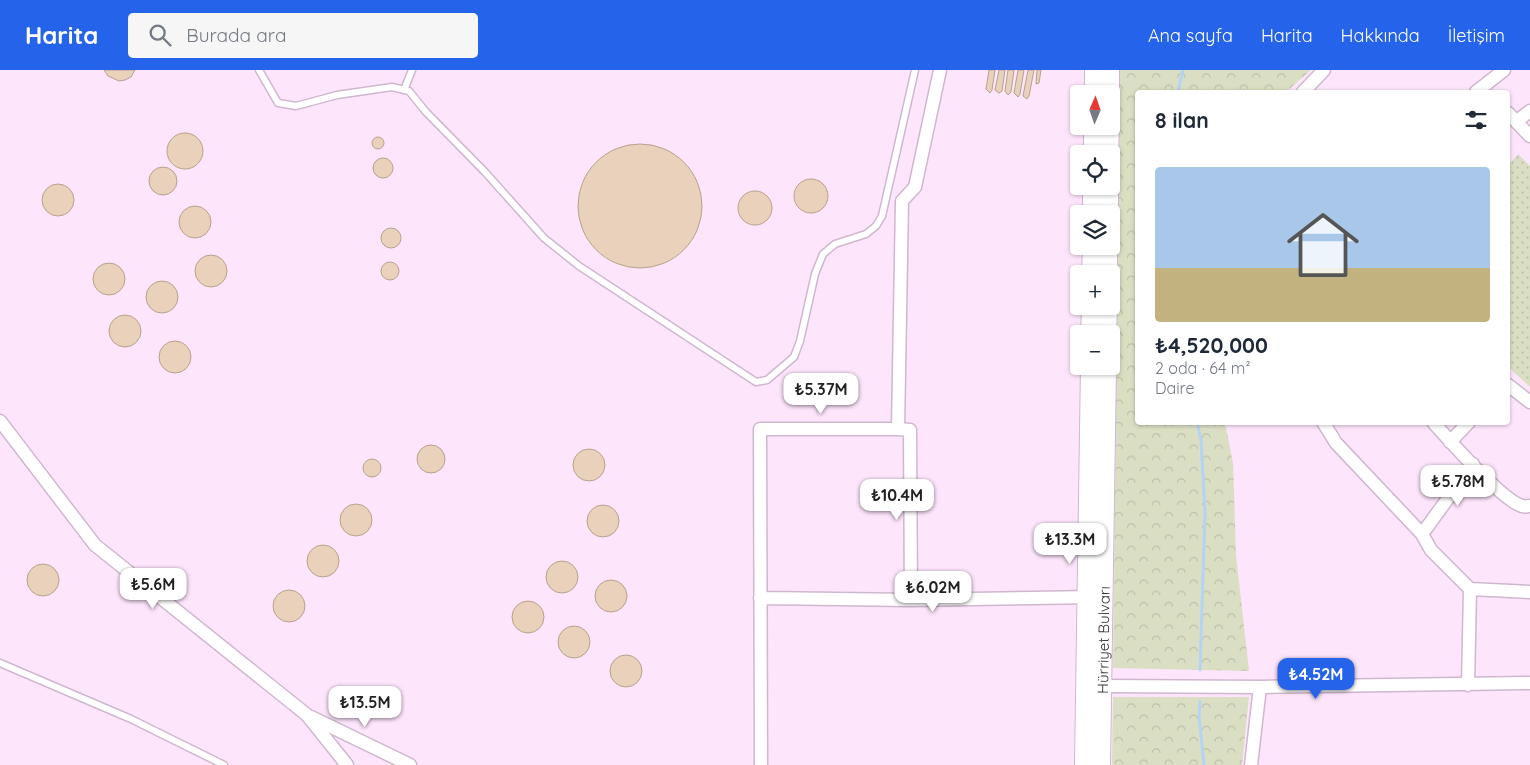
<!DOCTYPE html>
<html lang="tr">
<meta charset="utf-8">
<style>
body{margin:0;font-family:Quicksand,sans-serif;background:#f6f6f7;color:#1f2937;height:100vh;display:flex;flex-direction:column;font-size:19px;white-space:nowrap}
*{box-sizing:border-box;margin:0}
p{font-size:16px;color:#747a83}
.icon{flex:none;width:28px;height:28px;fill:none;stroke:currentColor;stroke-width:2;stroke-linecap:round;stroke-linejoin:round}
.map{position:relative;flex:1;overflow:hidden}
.drawer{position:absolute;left:1135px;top:20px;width:375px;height:335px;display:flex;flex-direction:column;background:#fff;border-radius:5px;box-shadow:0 1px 4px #0004}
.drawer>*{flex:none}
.needle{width:32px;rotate:2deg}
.fabs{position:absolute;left:1070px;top:15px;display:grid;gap:10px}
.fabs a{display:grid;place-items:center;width:50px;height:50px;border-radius:5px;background:#fff;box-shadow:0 1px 4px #0004;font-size:25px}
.price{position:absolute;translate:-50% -42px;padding:0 11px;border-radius:10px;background:#fff;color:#222;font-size:16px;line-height:32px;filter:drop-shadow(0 1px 2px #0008)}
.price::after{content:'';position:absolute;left:50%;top:30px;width:15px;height:11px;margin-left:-8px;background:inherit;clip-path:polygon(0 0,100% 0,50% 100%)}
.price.on{background:#2563eb;color:#fff}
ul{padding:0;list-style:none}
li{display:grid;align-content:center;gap:10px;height:265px;padding:0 20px}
li span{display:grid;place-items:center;height:155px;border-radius:5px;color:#555}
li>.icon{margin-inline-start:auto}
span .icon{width:90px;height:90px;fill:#fffc;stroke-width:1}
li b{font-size:21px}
h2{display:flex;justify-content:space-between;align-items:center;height:60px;padding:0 20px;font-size:21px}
header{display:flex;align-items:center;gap:30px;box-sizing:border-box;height:70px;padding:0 25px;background:#2563eb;color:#fff}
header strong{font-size:24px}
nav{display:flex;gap:28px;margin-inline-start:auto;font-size:18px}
.search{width:350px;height:45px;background:#f6f6f7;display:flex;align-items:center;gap:12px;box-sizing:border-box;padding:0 18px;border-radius:5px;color:#747a83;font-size:19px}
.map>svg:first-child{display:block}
.forest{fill:url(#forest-crowns)}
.park{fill:url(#park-dots)}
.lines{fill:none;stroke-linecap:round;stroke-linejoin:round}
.stream{stroke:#b6d2f5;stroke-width:3}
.building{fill:#ead1bc;stroke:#b8a18c}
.lane-casing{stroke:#cfb8ce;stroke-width:9}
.street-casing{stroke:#cfb8ce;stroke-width:15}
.secondary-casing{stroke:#cfb8ce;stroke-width:20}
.lane{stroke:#fff;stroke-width:6}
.street{stroke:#fff;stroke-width:12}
.secondary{stroke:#fff;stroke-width:18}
.labels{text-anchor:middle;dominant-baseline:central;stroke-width:4.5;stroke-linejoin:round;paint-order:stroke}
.street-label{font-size:15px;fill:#3a3139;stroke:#fde5fb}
</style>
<header>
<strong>Harita</strong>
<div class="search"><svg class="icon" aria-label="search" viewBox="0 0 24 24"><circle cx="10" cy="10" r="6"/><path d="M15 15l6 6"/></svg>Burada ara</div>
<nav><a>Ana sayfa</a><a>Harita</a><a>Hakkında</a><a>İletişim</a></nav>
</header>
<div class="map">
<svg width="1530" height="695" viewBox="0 0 1530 695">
<defs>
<pattern id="forest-crowns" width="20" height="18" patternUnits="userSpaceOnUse" patternTransform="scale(1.25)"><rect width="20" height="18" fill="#dadfc4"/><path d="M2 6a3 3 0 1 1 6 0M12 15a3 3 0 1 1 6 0" fill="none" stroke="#bcc0a9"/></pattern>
<pattern id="park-dots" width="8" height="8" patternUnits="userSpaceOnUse" patternTransform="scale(1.25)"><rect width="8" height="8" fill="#dadfc4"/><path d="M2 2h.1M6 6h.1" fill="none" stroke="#bcc0a9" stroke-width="1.8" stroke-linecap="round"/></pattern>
</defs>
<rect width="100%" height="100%" fill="#fde5fb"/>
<path class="forest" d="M1120,0H1311L1286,22H1138V352L1225,353L1233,393L1236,485L1249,601L1113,598Z
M1113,627H1249L1242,695H1112Z"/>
<path class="park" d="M1518,84L1530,96V317L1508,297V96Z"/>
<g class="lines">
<path class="stream" d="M1178,22L1183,0
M1197,352L1201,370L1205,442L1200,600
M1200,632L1199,646L1204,695"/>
</g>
<path class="building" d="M104,0H135L131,7L125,10L119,11L108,6Z
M989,0H995L992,20L990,23L986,19Z
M999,0H1005L1002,21L999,23L995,20Z
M1008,0H1014L1011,22L1008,25L1005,21Z
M1018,0H1024L1020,24L1018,27L1014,23Z
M1028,0H1034L1029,26L1027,29L1023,26Z
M1037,0H1041L1039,13L1036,14Z
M167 81a18 18 0 1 1 36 0a18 18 0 1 1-36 0Z
M372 73a6 6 0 1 1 12 0a6 6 0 1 1-12 0Z
M578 136a62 62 0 1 1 124 0a62 62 0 1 1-124 0Z
M373 98a10 10 0 1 1 20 0a10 10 0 1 1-20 0Z
M149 111a14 14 0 1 1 28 0a14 14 0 1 1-28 0Z
M794 126a17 17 0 1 1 34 0a17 17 0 1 1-34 0Z
M42 130a16 16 0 1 1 32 0a16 16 0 1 1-32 0Z
M738 138a17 17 0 1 1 34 0a17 17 0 1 1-34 0Z
M179 152a16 16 0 1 1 32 0a16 16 0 1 1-32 0Z
M381 168a10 10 0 1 1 20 0a10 10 0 1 1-20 0Z
M195 201a16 16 0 1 1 32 0a16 16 0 1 1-32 0Z
M381 201a9 9 0 1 1 18 0a9 9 0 1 1-18 0Z
M93 209a16 16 0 1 1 32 0a16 16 0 1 1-32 0Z
M146 227a16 16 0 1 1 32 0a16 16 0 1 1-32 0Z
M109 261a16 16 0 1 1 32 0a16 16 0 1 1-32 0Z
M159 287a16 16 0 1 1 32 0a16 16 0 1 1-32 0Z
M417 389a14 14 0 1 1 28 0a14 14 0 1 1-28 0Z
M573 395a16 16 0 1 1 32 0a16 16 0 1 1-32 0Z
M363 398a9 9 0 1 1 18 0a9 9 0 1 1-18 0Z
M340 450a16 16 0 1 1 32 0a16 16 0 1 1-32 0Z
M587 451a16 16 0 1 1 32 0a16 16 0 1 1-32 0Z
M307 491a16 16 0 1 1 32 0a16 16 0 1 1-32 0Z
M546 507a16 16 0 1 1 32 0a16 16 0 1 1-32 0Z
M27 510a16 16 0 1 1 32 0a16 16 0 1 1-32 0Z
M595 526a16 16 0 1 1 32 0a16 16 0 1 1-32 0Z
M273 536a16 16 0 1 1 32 0a16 16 0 1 1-32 0Z
M512 547a16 16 0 1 1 32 0a16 16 0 1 1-32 0Z
M558 572a16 16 0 1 1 32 0a16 16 0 1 1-32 0Z
M610 601a16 16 0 1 1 32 0a16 16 0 1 1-32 0Z"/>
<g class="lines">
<g class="lane-casing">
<path id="lane" d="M259,0L278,33L296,36L337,25L392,17L409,21L426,42L485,102L544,168L579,196L756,312L767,310L794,287L800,271L815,204L823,184L835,174L866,164L876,156L882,146L915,0
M404,20L412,0
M0,593L131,649L224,695"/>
</g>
<g class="street-casing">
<path id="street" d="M1303,22L1324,0
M1476,22L1504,0
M1508,43L1530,66
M1517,51L1530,41
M1508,315L1530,332
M0,351L95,475L307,645L347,695
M1323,352L1336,373L1422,464L1431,480L1470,519L1468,615
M1433,352C1449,370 1502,430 1522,436C1525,437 1527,436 1530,436
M898,359L910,360L911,530
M1450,372L1469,352
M1422,464L1473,394
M1470,519L1530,522
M760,528L911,530L1094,527
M1103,616L1260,617L1530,613
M311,647L410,695
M761,695L760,359H898L902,131L915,117L940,0
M1251,695L1260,617"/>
</g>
<g class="secondary-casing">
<g id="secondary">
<path d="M1094,24V0"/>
<path d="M1110,24V0"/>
<path d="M1093,84V56"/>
<path d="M1109,84L1110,56"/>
<path d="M1092,144V116"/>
<path d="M1109,144V116"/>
<path d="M1091,204L1092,176"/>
<path d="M1108,204V176"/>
<path d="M1090,264L1091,236"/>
<path d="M1107,264L1108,236"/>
<path d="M1084,695L1090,296"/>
<path id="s1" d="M1101,695L1107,296"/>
</g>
</g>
<use href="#lane" class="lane"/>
<use href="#street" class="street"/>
<use href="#secondary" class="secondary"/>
</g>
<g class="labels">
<g class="street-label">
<text stroke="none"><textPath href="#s1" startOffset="125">Hürriyet Bulvarı</textPath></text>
</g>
</g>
</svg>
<div class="fabs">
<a><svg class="needle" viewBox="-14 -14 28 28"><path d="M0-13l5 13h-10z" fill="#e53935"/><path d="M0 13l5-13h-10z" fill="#747a83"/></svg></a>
<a><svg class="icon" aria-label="locate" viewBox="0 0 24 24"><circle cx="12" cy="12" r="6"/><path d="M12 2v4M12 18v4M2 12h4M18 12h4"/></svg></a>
<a><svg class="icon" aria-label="layers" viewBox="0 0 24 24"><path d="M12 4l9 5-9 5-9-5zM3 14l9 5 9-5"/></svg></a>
<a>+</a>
<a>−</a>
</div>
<b class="price" style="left:821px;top:345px">₺5.37M</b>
<b class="price" style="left:1458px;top:437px">₺5.78M</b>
<b class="price" style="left:897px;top:451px">₺10.4M</b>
<b class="price" style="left:1070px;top:495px">₺13.3M</b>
<b class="price" style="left:153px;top:540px">₺5.6M</b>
<b class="price" style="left:933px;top:543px">₺6.02M</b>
<b class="price on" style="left:1316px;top:630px">₺4.52M</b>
<b class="price" style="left:365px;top:658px">₺13.5M</b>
<section class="drawer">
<h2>8 ilan<svg class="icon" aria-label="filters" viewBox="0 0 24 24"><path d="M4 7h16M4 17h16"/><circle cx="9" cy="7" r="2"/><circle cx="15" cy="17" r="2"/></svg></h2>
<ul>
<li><span style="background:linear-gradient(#a9c7e8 65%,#c2b280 0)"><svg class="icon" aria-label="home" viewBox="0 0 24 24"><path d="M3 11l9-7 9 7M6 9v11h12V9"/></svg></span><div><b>₺4,520,000</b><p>2 oda · 64 m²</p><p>Daire</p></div></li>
</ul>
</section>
</div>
